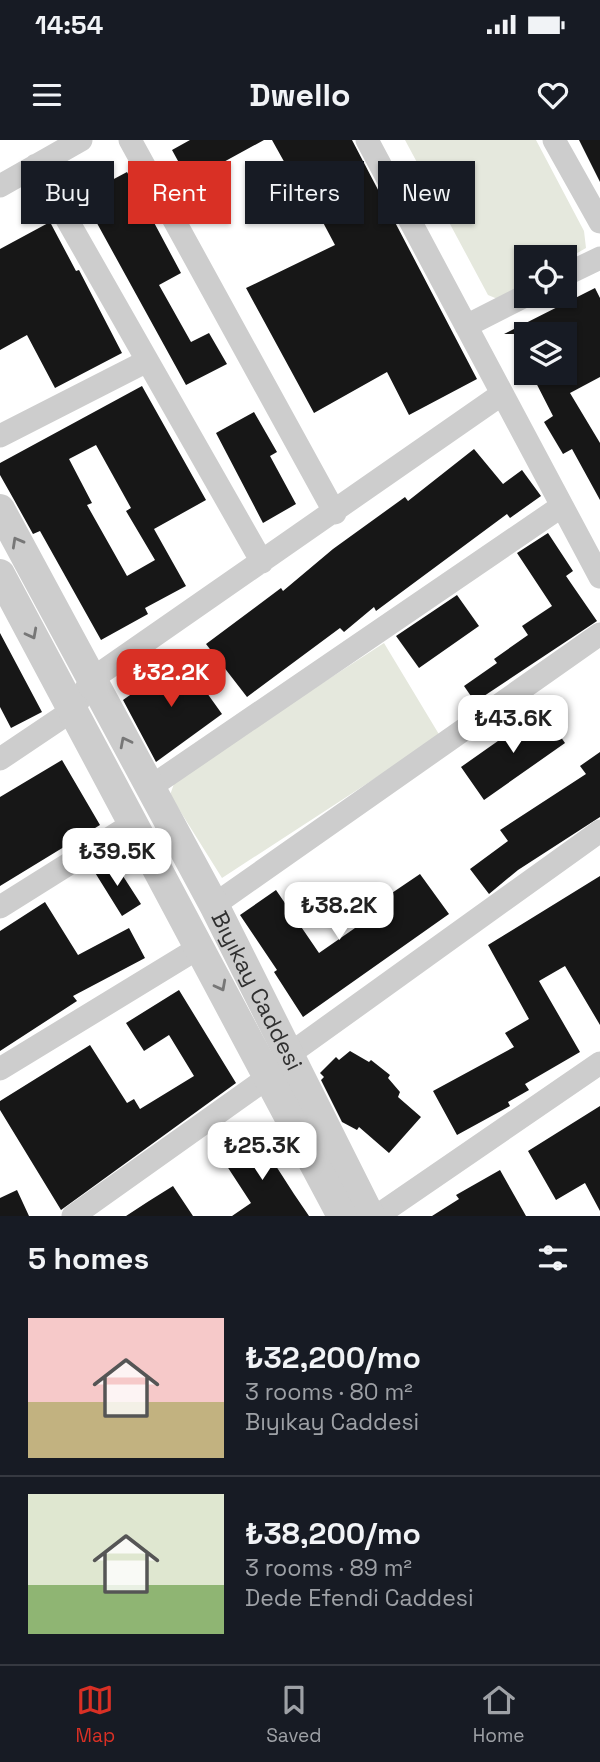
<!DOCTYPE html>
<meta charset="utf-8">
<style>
body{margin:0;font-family:"Space Grotesk",sans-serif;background:#20242c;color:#f1f3f6;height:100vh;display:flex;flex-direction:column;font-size:26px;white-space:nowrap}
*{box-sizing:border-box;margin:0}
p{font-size:23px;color:#9ea1a6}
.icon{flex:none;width:38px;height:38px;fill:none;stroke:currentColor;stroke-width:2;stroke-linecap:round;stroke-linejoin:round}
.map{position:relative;height:1076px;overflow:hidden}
.details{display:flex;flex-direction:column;background:#171b24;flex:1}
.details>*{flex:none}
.guide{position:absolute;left:21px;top:21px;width:558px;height:63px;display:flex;gap:14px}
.controls{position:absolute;left:514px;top:105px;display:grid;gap:14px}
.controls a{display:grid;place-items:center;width:63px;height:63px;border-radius:0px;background:#171b24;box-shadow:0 2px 5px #0004;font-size:35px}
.price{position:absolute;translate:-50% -60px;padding:0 16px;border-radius:14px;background:#fff;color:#222;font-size:23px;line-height:46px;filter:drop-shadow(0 2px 4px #0008)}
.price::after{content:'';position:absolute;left:50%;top:42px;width:21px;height:16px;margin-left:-10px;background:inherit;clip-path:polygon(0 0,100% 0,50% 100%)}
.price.selected{background:#d93025;color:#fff}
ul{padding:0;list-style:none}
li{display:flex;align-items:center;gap:21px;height:175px;padding:0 28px}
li+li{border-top:2px solid #363941}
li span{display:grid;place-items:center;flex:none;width:196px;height:140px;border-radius:0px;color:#555}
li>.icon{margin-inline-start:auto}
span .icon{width:84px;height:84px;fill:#fffc;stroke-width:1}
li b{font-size:30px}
h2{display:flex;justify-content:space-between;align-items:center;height:84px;padding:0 28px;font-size:30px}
.tag{padding:0 24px;border-radius:0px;background:#171b24;box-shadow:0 2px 5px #0004;font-size:24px;line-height:63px}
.tag.selected{background:#d93025;color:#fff}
.status{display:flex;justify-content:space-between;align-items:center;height:49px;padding:0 35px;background:#171b24;direction:ltr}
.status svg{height:19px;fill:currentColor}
header{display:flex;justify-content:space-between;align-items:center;height:91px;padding:0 28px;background:#171b24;font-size:32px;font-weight:700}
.tabs{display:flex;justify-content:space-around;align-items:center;height:98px;border-top:2px solid #363941;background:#171b24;font-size:19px;color:#9ea1a6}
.tabs a{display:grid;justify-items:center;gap:4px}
.tabs .selected{color:#d93025}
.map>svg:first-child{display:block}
.green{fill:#e5e8dd}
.building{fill:#171717;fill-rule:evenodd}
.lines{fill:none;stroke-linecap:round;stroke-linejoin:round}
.minor{stroke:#cdcdcd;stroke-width:23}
.tertiary{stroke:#cdcdcd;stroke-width:30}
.oneway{stroke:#777}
.labels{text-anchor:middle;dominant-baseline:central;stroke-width:7;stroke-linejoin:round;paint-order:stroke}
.street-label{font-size:23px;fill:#303030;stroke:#fff}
</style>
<div class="status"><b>14:54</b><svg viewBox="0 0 49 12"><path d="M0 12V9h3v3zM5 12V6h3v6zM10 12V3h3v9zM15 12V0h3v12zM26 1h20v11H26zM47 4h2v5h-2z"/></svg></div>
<header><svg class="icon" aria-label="menu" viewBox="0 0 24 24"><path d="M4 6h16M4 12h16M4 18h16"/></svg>Dwello<svg class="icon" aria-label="heart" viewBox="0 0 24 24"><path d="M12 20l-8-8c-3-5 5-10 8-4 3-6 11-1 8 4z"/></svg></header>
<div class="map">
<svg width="600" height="1076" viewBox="0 0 600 1076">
<rect width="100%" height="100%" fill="#fff"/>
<path class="green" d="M405,0H536L584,91L586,108L565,120V117H527V143L500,160L488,155Z
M384,503L440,596L222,738L170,655L176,638Z"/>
<path class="building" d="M190,0H264L189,41L172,10Z
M272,0H352L477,239L409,275L387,232L314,273L246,148L335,105L301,41L296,43Z
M579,0H600V42Z
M127,32L181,133L159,145L191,202L209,193L227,224L186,245L82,56Z
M50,82L76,131L79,130L122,213L55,248L27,195L0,210V109Z
M595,148L600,158V237L570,253L600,303V360L572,309L563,314L544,282L553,276L531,233H565V194H504Z
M142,246L206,360L154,389L186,446L145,468L148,474L101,500L40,391L33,394L13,358L0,335V323ZM96,305L131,368L126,371L155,420L127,436L87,365L92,363L69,319Z
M254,272L277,312L270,316L296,364L263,383L216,293Z
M474,309L503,344L522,330L541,356L510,378L507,374L376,471L374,467L344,492L340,488L247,557L206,504L281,448L283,451L333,409L405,357L408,361Z
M548,393L573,431L566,436L597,481L475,562L464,546L497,523L494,519L528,495L522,486L552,466L517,413Z
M457,455L479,486L419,528L396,496Z
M0,493L42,572L11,588L0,567Z
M182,518L222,574L156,622L123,560Z
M542,570L565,603L484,660L461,627Z
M600,612V677L518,730L489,754L470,729L508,701L500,690L586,634L580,626Z
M62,620L100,685L0,746V657Z
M112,719L141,764L122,776L94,731Z
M420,734L449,774L303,877L274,832L277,830L240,775L276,750L319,813L391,763L386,757Z
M600,736V885L565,826L539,841L580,912L525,944L529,950L508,962L510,966L457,995L433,951L514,907L505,893L529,879L488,805Z
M45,762L78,815L129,788L145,818L73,856L77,861L0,911V791Z
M179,850L236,943L61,1070L0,970V961L90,905L127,963L134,959L140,969L194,936L169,895L144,911L126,883Z
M350,911L369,922L371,920L390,935L388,938L400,952L398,957L421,977L389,1013L359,987L357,990L342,982L321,940L324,937L320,933L336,917L339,920Z
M600,966V1071L585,1043L556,1060L528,1011Z
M256,995L294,1054L309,1076H232L251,1063L221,1017Z
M500,1030L526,1076H432L459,1059L456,1055Z
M173,1046L193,1076H126L149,1061Z
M17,1050L29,1076H0V1058Z"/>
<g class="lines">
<path class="minor" d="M130,0L335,373
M367,0L600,437
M554,0L600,82
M36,25L262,422
M0,46L81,0
M565,135L600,118
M466,186L527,155
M0,296L147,221
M0,619L73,570L92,539L502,254
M149,648L562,366
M214,765L600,494
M0,767L134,683
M0,929L200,807
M73,1076L270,936L287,916L600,691
M377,1076L600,923"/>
<g class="tertiary">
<path id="s1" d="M0,369L214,765L370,1076"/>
<path d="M0,434L342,1076"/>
</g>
</g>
<defs><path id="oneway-chevron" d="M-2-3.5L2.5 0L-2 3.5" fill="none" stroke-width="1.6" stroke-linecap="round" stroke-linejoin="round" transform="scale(1.75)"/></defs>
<g class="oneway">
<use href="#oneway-chevron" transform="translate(17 402) rotate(-119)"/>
<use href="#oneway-chevron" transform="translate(32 494) rotate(62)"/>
<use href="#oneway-chevron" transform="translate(125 602) rotate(-117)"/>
<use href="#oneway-chevron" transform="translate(221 846) rotate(62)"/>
</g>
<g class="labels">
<g class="street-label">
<text stroke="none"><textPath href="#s1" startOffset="546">Bıyıkay Caddesi</textPath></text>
</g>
</g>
</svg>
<div class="controls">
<a><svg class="icon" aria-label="locate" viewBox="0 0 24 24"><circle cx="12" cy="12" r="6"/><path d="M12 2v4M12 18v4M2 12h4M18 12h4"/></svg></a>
<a><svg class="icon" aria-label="layers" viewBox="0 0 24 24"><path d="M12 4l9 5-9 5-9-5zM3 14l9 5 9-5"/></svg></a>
</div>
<b class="price selected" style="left:171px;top:569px">₺32.2K</b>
<b class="price" style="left:513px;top:615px">₺43.6K</b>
<b class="price" style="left:117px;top:748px">₺39.5K</b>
<b class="price" style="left:339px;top:802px">₺38.2K</b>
<b class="price" style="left:262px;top:1042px">₺25.3K</b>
<div class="guide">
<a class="tag">Buy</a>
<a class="tag selected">Rent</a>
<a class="tag">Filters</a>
<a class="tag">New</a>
</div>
</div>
<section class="details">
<h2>5 homes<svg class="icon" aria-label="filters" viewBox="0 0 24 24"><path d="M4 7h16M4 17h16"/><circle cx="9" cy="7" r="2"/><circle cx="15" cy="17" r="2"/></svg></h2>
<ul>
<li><span style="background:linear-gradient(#f6c9c9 60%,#c2b280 0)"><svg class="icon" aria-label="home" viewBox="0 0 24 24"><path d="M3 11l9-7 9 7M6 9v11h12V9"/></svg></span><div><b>₺32,200/mo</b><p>3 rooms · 80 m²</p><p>Bıyıkay Caddesi</p></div></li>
<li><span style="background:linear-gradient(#dfe7d0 65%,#8fb573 0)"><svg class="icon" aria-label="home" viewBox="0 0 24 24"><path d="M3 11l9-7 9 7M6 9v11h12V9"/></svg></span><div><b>₺38,200/mo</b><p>3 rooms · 89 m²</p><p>Dede Efendi Caddesi</p></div></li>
</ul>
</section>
<nav class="tabs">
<a class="selected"><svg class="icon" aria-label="map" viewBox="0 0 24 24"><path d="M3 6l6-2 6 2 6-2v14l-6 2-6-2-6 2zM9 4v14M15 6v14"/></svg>Map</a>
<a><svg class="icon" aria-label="saved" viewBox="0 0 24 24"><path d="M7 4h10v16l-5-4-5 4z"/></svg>Saved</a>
<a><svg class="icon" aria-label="home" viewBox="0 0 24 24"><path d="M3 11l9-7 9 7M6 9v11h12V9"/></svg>Home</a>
</nav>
